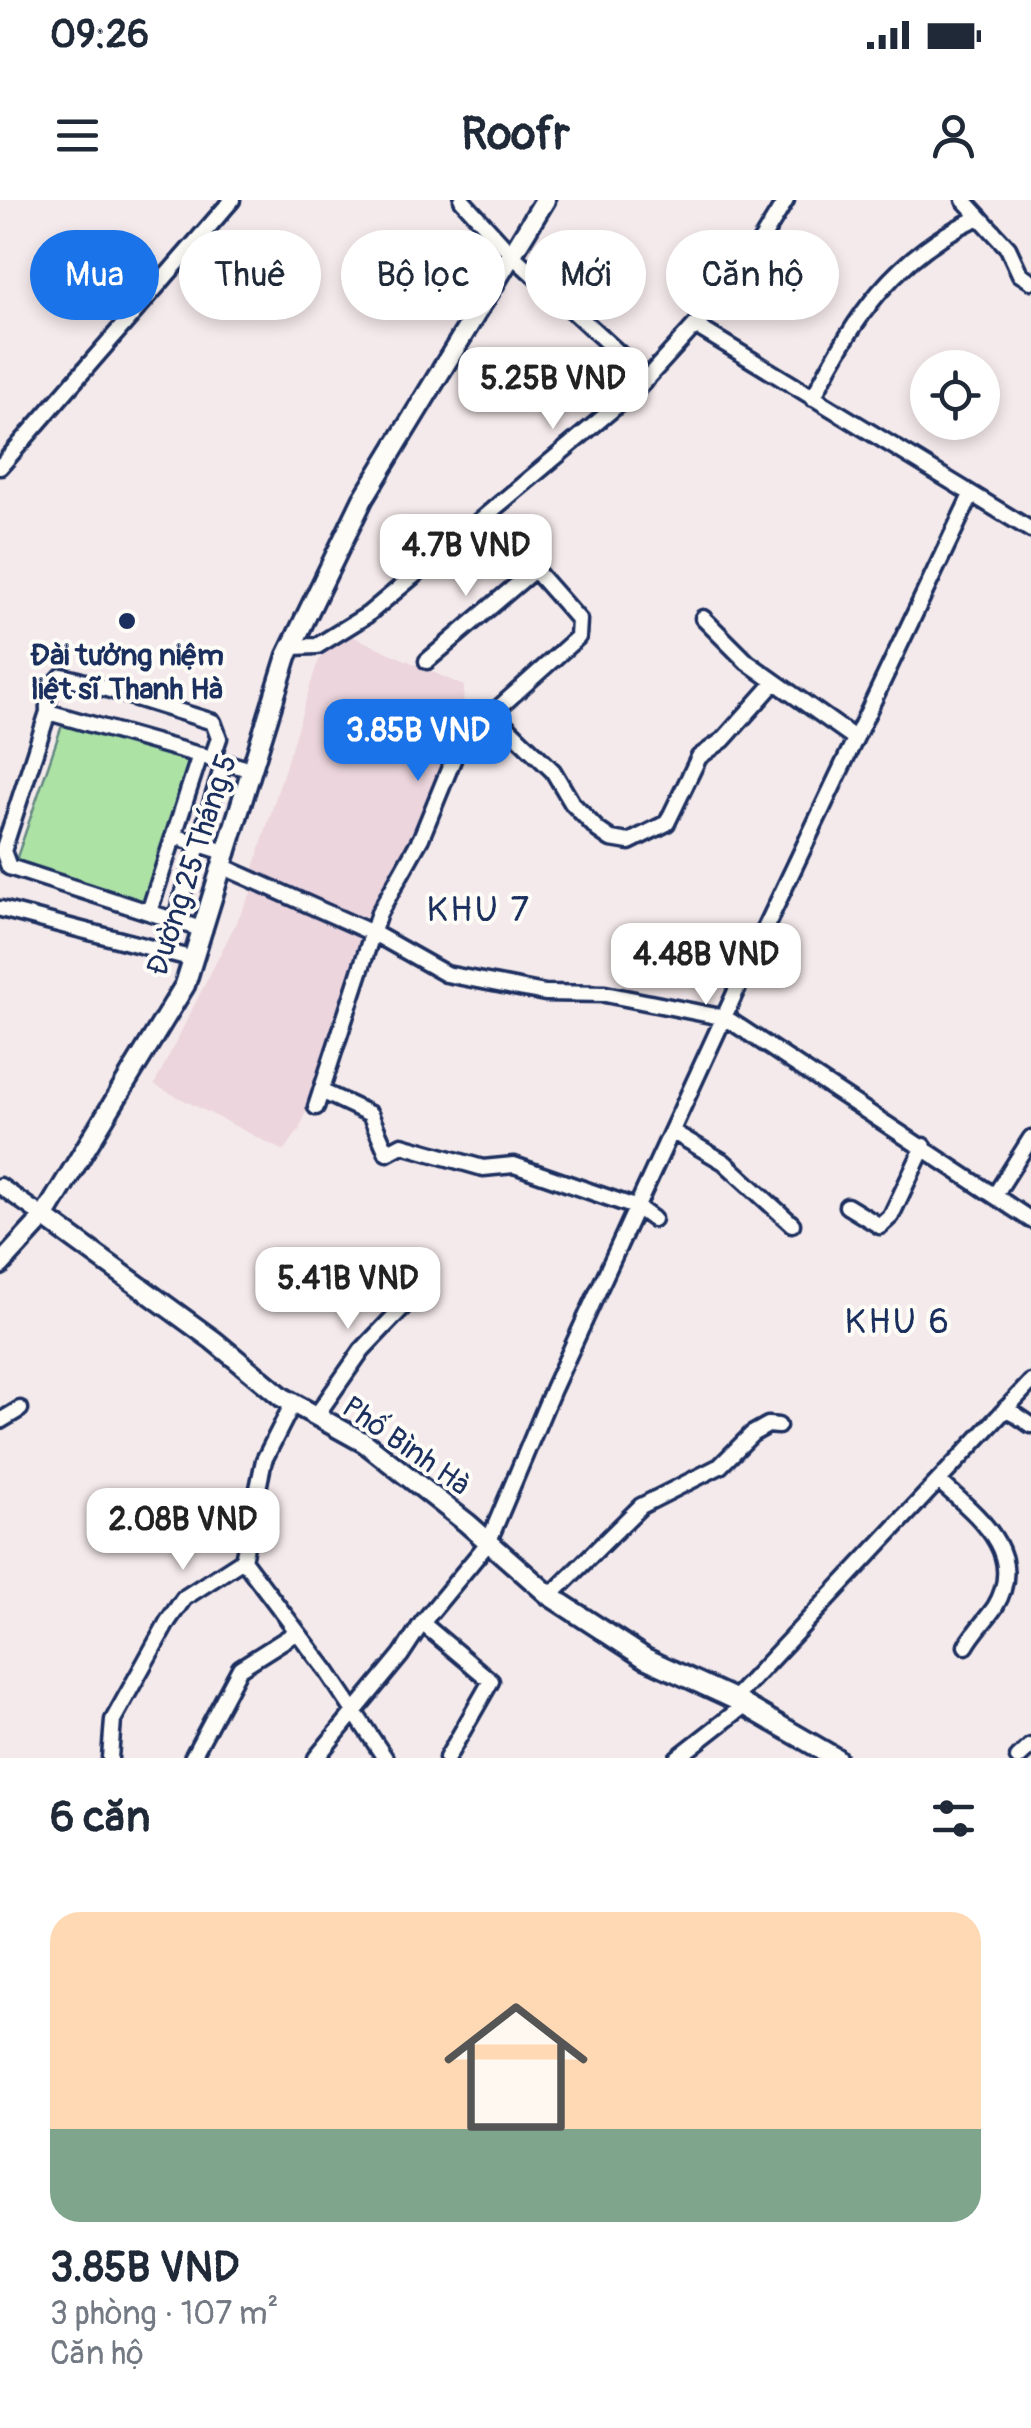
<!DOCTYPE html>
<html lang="vi">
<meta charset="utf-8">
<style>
body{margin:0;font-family:Pangolin,sans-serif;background:#f2f2f3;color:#1f2937;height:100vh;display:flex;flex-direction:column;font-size:38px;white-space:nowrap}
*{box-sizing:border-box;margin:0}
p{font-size:32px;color:#747a83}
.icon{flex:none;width:55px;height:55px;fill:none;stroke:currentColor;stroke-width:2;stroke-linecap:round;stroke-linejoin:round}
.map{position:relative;height:1558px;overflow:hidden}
.side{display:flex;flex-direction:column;background:#fff;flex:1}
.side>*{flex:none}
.hud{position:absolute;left:30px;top:30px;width:972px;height:90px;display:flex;gap:20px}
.controls{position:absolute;left:910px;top:150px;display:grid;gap:20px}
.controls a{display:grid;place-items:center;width:90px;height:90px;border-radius:50%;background:#fff;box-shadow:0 5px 15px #0003;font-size:50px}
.price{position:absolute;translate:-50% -85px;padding:0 22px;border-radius:20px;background:#fff;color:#222;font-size:32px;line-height:65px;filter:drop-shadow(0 2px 5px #0008)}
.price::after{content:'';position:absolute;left:50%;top:60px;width:30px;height:22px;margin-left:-15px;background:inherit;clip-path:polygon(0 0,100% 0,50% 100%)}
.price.on{background:#1a73e8;color:#fff}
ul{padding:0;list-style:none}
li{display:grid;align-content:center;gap:20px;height:530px;padding:0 50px}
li+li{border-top:2px solid #e0e1e3}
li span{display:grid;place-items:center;height:310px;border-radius:30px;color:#555}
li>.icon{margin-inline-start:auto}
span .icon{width:180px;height:180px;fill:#fffc;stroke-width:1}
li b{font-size:42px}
h2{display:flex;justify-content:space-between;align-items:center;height:120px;padding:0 50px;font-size:42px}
.tag{padding:0 35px;border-radius:45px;background:#fff;box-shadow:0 5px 15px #0003;font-size:35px;line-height:90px}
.tag.on{background:#1a73e8;color:#fff}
.status{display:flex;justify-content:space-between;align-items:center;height:70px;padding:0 50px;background:#fff;direction:ltr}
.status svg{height:28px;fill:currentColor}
header{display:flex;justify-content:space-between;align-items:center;height:130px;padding:0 50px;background:#fff;font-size:45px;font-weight:800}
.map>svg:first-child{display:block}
.built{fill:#ecd5dd}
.green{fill:#ade2a5;stroke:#648882;stroke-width:2.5}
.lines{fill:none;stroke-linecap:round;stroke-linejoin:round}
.minor-casing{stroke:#1b2f5e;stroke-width:21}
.major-casing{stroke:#1b2f5e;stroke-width:25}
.minor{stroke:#fdfcf7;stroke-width:14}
.major{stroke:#fdfcf7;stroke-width:18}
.poi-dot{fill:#1b2f5e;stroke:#fdfcf7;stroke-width:4}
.labels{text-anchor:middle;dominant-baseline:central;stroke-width:8;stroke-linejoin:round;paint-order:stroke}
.poi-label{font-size:30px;font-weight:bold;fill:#1b2f5e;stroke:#fdfcf7}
.street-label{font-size:30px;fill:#1b2f5e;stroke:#fdfcf7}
.quarter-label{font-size:35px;letter-spacing:2.5px;fill:#1b2f5e;stroke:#fdfcf7}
</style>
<div class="status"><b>09:26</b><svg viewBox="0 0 49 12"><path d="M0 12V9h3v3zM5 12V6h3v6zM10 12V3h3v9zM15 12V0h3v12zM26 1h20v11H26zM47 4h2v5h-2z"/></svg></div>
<header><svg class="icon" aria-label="menu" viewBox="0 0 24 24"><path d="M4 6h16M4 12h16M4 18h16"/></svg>Roofr<svg class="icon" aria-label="person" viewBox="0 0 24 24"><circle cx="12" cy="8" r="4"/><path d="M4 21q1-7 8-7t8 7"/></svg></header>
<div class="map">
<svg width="1031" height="1558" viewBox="0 0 1031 1558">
<rect width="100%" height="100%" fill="#f5eaeb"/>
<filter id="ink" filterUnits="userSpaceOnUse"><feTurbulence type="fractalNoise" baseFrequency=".01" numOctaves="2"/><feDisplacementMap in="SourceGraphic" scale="20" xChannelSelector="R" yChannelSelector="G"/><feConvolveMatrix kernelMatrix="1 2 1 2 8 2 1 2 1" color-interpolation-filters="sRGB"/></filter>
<g filter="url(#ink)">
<path class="built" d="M334,428L464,486L462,529L405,657L369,720L253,671L316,467Z
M256,683L365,740L300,929L284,951L154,885Z"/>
<path class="green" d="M67,524L193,563L144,701L20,661L17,657L61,528Z"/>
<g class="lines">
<g class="minor-casing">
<path id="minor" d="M462,0L513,56L647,179
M964,0L1008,48L1020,74L1031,81
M696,126L1031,330
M813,198C854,117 894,56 979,17
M0,267L232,0
M703,418L747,462L853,537
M293,447L317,446L367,415L638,188L738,78L786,0
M427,461L534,370
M48,512C47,495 50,488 62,476L78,480L213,522L219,538L212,558
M493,513L553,571L572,603L598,630L611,639L629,642L667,623L699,557L723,540L774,483
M174,636L228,653
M224,667L377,735L446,774L545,793L605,794L726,818L1031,1020
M1,709L194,759
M149,712L200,555
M175,720L224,562
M204,730L9,667L3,651L48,512L252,570
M321,891L370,914L387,953L402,945L483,968L514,965L638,1008L653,1019
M316,907L379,713L421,638L459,545L467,530L493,513L578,437L579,420L488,317
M673,932L724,962L792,1024
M0,986L44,1017
M995,995L1031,938
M847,1006L880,1026L891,1016L924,946
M1006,1208L1031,1225
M316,1216L362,1150L426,1083
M0,1221L20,1209
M939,1281C976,1315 1028,1352 995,1407C986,1420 974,1432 966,1446
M243,1360L327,1471L385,1558
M550,1396L641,1306L720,1266L752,1234L768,1225L778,1226
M734,1499L1031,1182
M110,1558L113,1520L168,1421L184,1398L243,1360L264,1260L293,1203
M192,1558L240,1468L297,1432
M316,1558L401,1455L422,1423
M447,1558L491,1481L422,1423L488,1343L553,1189L753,754L971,295
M677,1558L745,1505
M1018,1558L1031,1546"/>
</g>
<g class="major-casing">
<path id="major" d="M44,1017L213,1140L282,1197L365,1243L467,1323L550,1396L645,1458L734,1499L836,1558
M0,1065L44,1017L185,785L287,456L363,299L545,0"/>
</g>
<use href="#minor" class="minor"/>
<use href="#major" class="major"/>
</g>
</g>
<circle class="poi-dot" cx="127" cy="421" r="10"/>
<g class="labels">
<g class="poi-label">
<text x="127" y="455">Đài tưởng niệm<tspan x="127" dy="34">liệt sĩ Thanh Hà</tspan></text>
</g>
<g class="street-label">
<text transform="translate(192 665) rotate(-72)">Đường 25 Tháng 5</text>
<text transform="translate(406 1246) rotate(35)">Phố Bình Hà</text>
</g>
<g class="quarter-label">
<text x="479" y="710">KHU 7</text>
<text x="898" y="1122">KHU 6</text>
</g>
</g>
</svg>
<div class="controls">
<a><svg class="icon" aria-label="locate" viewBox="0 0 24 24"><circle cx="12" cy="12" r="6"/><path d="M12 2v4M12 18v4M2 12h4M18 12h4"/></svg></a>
</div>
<b class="price" style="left:553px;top:232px">5.25B VND</b>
<b class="price" style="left:466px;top:399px">4.7B VND</b>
<b class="price on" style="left:418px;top:584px">3.85B VND</b>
<b class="price" style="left:706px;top:808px">4.48B VND</b>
<b class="price" style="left:348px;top:1132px">5.41B VND</b>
<b class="price" style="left:183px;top:1373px">2.08B VND</b>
<div class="hud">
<a class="tag on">Mua</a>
<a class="tag">Thuê</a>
<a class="tag">Bộ lọc</a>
<a class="tag">Mới</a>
<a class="tag">Căn hộ</a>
</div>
</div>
<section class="side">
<h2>6 căn<svg class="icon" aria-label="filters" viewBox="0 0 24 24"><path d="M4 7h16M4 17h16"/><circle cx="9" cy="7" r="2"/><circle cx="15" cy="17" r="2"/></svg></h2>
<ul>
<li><span style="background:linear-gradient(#ffd9b3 70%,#7fa58c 0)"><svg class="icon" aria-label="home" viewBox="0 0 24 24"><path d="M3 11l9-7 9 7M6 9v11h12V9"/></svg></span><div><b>3.85B VND</b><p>3 phòng · 107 m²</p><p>Căn hộ</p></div></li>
</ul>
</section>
